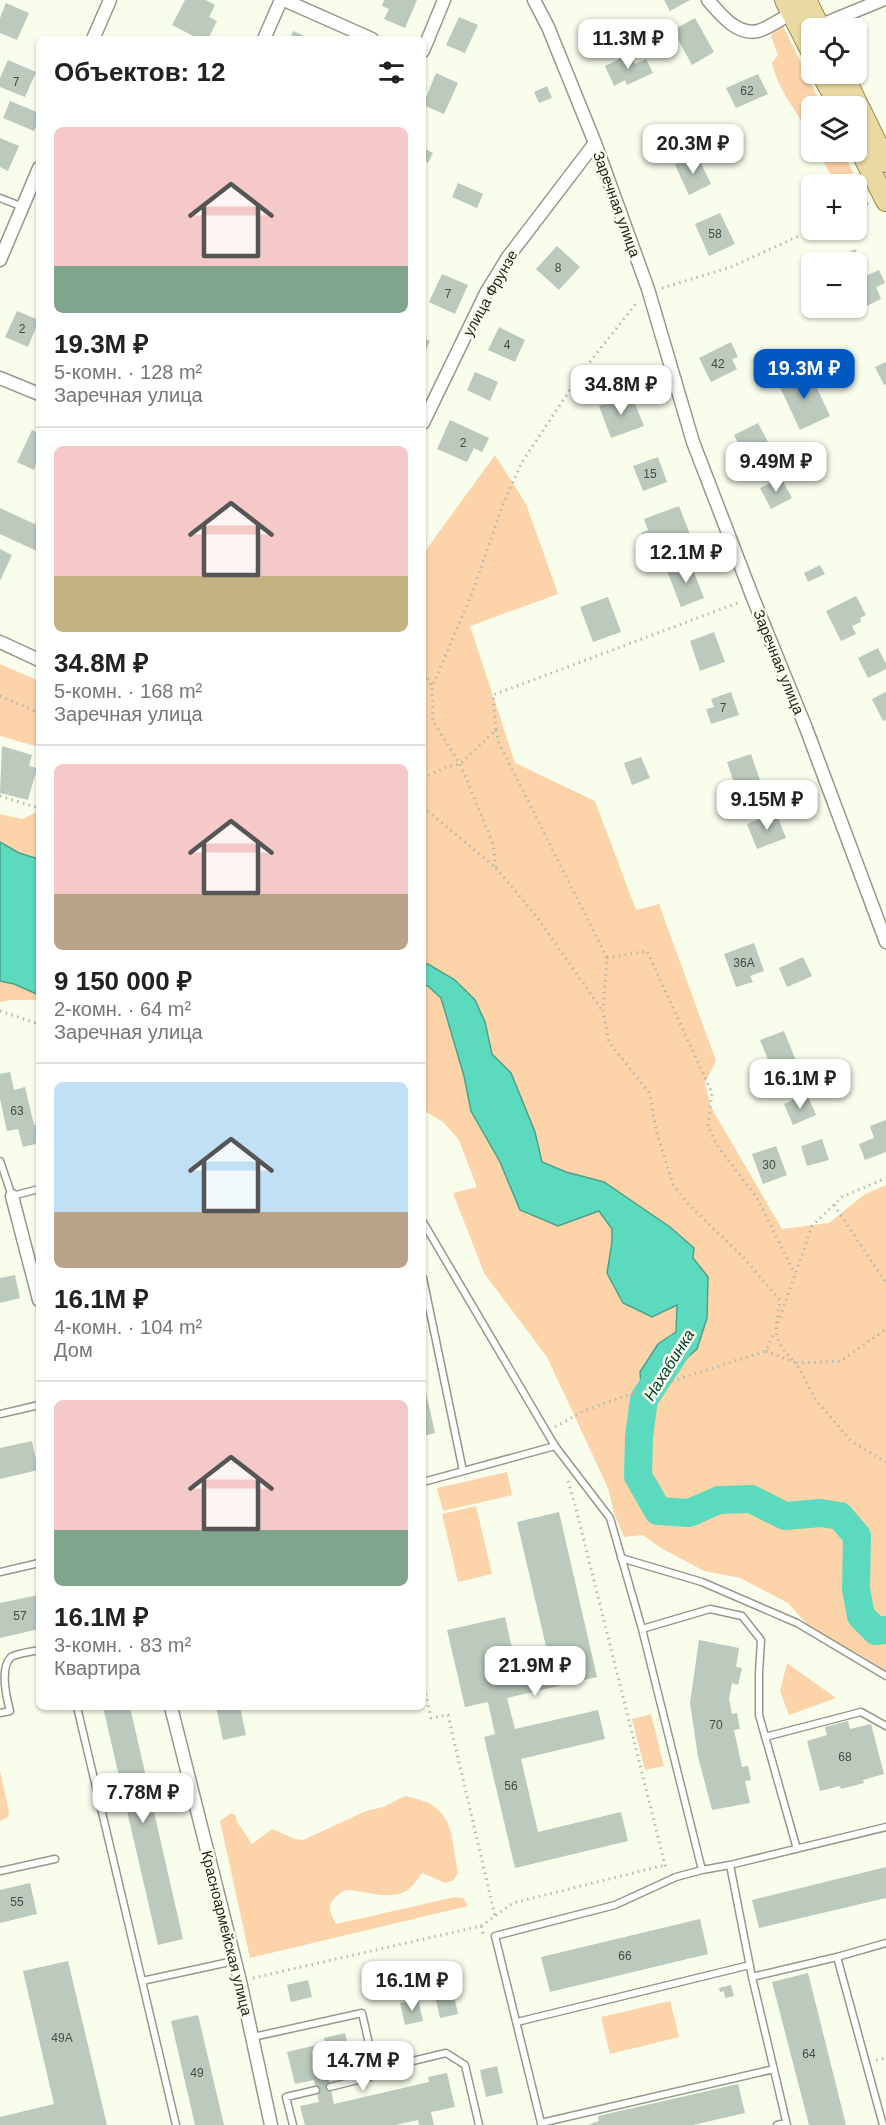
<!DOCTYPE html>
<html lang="ru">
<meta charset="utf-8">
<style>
body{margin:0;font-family:Arial,sans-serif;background:#f2f2f2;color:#222;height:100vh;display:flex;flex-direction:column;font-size:22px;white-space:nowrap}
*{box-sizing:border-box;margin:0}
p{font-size:20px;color:#767676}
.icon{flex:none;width:33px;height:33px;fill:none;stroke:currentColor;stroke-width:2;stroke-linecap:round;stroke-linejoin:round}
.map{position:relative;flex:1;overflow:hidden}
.details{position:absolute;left:36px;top:36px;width:390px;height:1674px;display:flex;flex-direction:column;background:#fff;border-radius:9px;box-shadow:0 2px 4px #0004}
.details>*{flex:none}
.fabs{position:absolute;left:801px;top:18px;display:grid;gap:12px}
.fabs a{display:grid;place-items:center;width:66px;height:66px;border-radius:9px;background:#fff;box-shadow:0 2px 4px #0004;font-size:30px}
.price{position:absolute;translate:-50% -51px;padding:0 14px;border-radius:12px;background:#fff;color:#222;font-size:20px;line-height:39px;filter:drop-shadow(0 2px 3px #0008)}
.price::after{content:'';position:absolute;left:50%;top:36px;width:18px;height:14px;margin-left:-9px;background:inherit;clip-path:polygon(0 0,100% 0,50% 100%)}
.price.selected{background:#0158c1;color:#fff}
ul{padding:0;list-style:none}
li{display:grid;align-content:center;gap:12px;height:318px;padding:0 18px}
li+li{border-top:2px solid #e0e0e0}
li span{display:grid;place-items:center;height:186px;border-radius:9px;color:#555}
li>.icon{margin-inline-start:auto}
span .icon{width:108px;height:108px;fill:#fffc;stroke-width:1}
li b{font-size:26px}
h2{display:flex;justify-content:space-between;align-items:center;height:72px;padding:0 18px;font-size:26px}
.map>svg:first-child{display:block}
.green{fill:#fdd3a9}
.water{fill:#5cdabd;stroke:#4aa28c;stroke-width:1.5}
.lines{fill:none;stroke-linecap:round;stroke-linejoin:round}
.river{stroke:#5cdabd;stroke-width:28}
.building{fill:#bcc9bd}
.lane-casing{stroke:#94998a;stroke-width:9}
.street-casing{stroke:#94998a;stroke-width:15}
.primary-casing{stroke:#9a884a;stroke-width:22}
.path{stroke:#b6baad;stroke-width:3;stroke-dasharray:1.5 4.5;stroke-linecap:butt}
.lane{stroke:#fff;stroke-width:6}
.street{stroke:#fff;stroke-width:12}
.primary{stroke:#ead9a2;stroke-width:20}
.labels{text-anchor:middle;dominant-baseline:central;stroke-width:5;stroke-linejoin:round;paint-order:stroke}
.number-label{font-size:12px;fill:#464b44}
.street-label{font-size:15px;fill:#1f211b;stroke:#f8fdec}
.water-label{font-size:16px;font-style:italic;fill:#003b30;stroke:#f8fdec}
</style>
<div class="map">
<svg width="886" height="2125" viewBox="0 0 886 2125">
<rect width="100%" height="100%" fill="#f8fdec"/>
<path class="green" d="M779,26H783L822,106H812L811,138C799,112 778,92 772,63L778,55L771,36Z
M818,152H843L858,183L857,186L856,184H836Z
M495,455L526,504L558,594L470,626L515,763L595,801L636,910L659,904L716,1061L705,1083L711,1107L782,1229L829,1223L865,1194L886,1185V1673L857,1653L835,1645L814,1632L788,1603L740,1578L704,1571L661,1548L643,1535L624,1537L614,1513L608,1488L547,1357L484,1273L453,1193L477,1187L459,1140L443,1122L423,1110V985L428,986L441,998L464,1076L471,1111L500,1162L520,1210L558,1226L599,1211L612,1229V1242L607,1273L677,1304L676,1332L657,1344L667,1375L708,1277L693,1258L604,1182L566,1172L542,1162L535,1132L511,1073L492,1054L485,1022L428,964H423V554Z
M0,664L39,681V747L0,736Z
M39,811V859L19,853L0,842V814L22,819Z
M0,981L14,984L39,995V1000H11L0,1002Z
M507,1472L512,1495L443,1511L437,1488Z
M476,1506L492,1574L458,1582L442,1514Z
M787,1663L836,1698L789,1715L780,1691Z
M651,1714L664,1766L645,1770L632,1719Z
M0,1771L9,1812L8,1817L0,1821Z
M405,1796C455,1805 450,1831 458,1872L454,1880L445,1883L422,1873C418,1878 415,1884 410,1888C392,1903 366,1890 345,1890C328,1902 326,1905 336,1924L455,1897L463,1898L468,1906L250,1958L220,1821L231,1813L236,1816L237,1822L252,1844L272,1829L295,1839L303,1840L366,1811L383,1807Z
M670,2001L679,2037L610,2054L601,2017Z"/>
<path class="water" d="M0,842L19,853L39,859V995L14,984L0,981Z
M423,964H428L455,980L475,1000L485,1022L492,1054L511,1073L535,1132L542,1162L566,1172L604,1182L670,1227L694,1248L693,1258L708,1277L707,1318L697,1349L667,1375L641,1384L640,1372L658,1344L676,1332L677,1305L652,1317L623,1303L607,1273L612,1242V1229L599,1211L558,1226L520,1210L500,1162L471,1111L464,1076L441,998L428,986L423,985Z"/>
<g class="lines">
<path class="river" d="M678,1348L644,1399L639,1437L638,1476L658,1511L689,1513L719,1500L751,1499L785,1516L821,1513L840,1516L857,1536L856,1589L861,1616L876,1631L886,1630"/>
</g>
<path class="building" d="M185,0H206L215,5L209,17L217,21L208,39H199L172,25Z
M384,0H417L405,28L384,19L389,9L382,6Z
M664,0H690L670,11Z
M6,3L29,13L17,40L0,33V18Z
M459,17L478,25L465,53L446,45Z
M695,18L714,52L692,65L673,30Z
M293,31L312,39H290Z
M622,31L629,45L618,51L611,37Z
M630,54L635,64L646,59L653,73L627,85L625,80L614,86L605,66Z
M8,60L36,72L25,97L0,87V78Z
M436,73L458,83L444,114L423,105Z
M758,74L768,94L736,108L726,88Z
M547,86L552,98L539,103L534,92Z
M10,101L39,113V120L34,131L3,118Z
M0,138L19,146L8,171L0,167Z
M423,148L433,153L428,163L426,161L423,167Z
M697,155L711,184L689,195L675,165Z
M458,183L483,194L477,208L452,197Z
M720,213L735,244L709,256L695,224Z
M557,246L580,267L559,290L536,269Z
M855,249L864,264L856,269V262H836L835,261Z
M879,270L885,283L876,287L881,299L865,307L856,290V280Z
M442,274L468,285L455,314L429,302Z
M17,311L39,320L28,347L5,337Z
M499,327L525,340L515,362L488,350Z
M423,338L430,341L423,357Z
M731,342L738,357L732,359L737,369L711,382L699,358Z
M886,362V384L884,385L875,367Z
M808,369L830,416L800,430L778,383Z
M475,372L498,382L490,401L467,390Z
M631,394L644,426L611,438L599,406Z
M450,420L489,438L482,452L474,448L467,462L437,449Z
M758,423L768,442L744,455L734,435Z
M32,430L39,433V466L36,464L34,470L17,462Z
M658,457L667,482L643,491L633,466Z
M781,478L792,498L771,509L760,488Z
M679,506L693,542L658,555L655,548L648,550L641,533L648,530L644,519Z
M0,508L39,526V552L0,534Z
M0,549L12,555L0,581Z
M690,562L704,598L681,607L667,571Z
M820,565L825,574L808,582L804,573Z
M856,596L866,615L860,618L861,622L852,626L856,634L841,641L826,611Z
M608,597L621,632L593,642L580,607Z
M714,632L725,662L700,671L690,641Z
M878,648L886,664V669L868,678L858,658Z
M731,692L739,715L711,724L706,709L714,707L711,699Z
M886,692V720L883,721L872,699Z
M2,746L32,755L29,766L37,768L28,800L0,793Z
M751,754L763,789L739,797L727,762Z
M641,757L650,778L632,785L624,763Z
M776,813L786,838L757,849L747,824Z
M754,943L764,971L750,976L753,982L736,987L724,954Z
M803,957L812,976L787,987L779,968Z
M784,1031L797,1063L773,1072L760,1040Z
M10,1072L14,1090L25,1087L34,1125L39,1124V1143L23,1147L18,1129L7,1131L0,1099V1074Z
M807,1094L816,1115L793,1125L784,1104Z
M886,1120V1152L865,1160L859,1144L874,1138L870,1126Z
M822,1139L829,1160L807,1166L801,1146Z
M776,1146L787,1175L763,1184L752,1154Z
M15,1275L20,1298L0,1303V1278Z
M423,1379L435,1433L423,1436Z
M32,1441L38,1470L0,1479V1448Z
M559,1512L597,1677L507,1698L515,1729L598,1710L605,1739L521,1759L538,1832L621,1812L628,1841L515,1868L484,1737L495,1734L488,1702L465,1707L447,1630L505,1617L519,1680L552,1672L517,1522Z
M38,1595L39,1629L0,1638V1603Z
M699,1640L739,1648L736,1667L742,1668L738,1685L732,1683L729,1699L732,1714L737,1713L740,1729L734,1730L742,1767L748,1766L751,1780L745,1781L750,1803L712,1810L698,1757L690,1703Z
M103,1707H130L183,1939L158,1945Z
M216,1707H240L246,1735L223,1740Z
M848,1721L850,1729L871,1724L884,1774L863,1780L864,1783L841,1789L840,1786L820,1791L807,1741L827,1735L825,1727Z
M886,1867V1898L759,1928L752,1900Z
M30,1883L37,1914L0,1923V1890Z
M700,1919L708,1954L550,1992L541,1957Z
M68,1961L107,2125H0V2117L54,2104L23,1971Z
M808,1973L846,2125H809L772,1982Z
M308,1980L312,1997L291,2002L287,1985Z
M731,1985L734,1996L725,1998L724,1991L720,1992L719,1988Z
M453,1991L458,2014L440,2018L435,1996Z
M418,1999L423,2021L405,2025L400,2003Z
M198,2015L224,2125H195L171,2021Z
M345,2033L353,2066L327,2072L334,2104L429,2082L428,2077L447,2073L455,2107L431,2112L434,2125H419L418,2120L395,2125H305L300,2106L319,2102L314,2080L295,2084L287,2052L325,2043L324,2038Z
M497,2066L503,2093L486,2097L480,2070Z
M738,2084L745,2113L693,2125H588L599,2121L598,2116Z"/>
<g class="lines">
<g class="lane-casing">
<path id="lane" d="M0,198L23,207
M0,1161L12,1196L39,1189
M423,1222L555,1446L610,1518L642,1629L710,1609L742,1616L761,1640L759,1673V1715L797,1849
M423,1278L463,1471
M0,1414L39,1405
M423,1482L555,1446
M621,1558L702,1582L797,1623L886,1676
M0,1572L39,1563
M642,1629L702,1870
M77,1707L142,1981L234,1961
M0,1713L10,1711C6,1696 0,1667 11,1657C19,1653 30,1652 39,1650
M765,1737L861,1712L886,1726
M730,1865L886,1827
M0,1871L55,1859
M837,1957L886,1943
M142,1981L176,2125
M517,2022L750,1965
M253,2037L362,2013L375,2070L446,2053L465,2065L479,2125
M330,2087L370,2077L375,2070
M541,2123L495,1936L615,1905L676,1877L702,1870L730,1865L752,1977
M541,2124V2123L774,2069
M293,2125L286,2097L316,2090
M777,2125L786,2123
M787,2125L752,1977L837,1957L883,2125"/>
</g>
<g class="street-casing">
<path id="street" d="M284,0L372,39
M534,0L548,27L595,143L648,289L693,442L753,598L806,728L886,942
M708,0C720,14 737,36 758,31C769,28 782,18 792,13
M814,28L882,0
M93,39L110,0
M264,39L281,0
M423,51L444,0
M0,260L39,168
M0,378L39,394
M423,423L486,293L508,257L595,143
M0,642L39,660
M12,1196L39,1300
M171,1707L240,1981L271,2125"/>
</g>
<g class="primary-casing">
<path id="primary" d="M785,0L812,53
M806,0L820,28
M822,74L839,106
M843,74L886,162
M856,142L886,201"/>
</g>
<path class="path" d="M856,209L868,203
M662,288L731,267L812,230
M423,674L427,677L432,687
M0,696L39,713
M496,730L499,743L607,958L603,1011L609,1042L650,1094L656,1130L673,1184L687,1203L743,1257L780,1300C775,1329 771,1341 796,1363L841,1361L886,1329
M423,778L446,767L460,764L496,730L493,695L740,602
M0,796L39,808
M423,807L496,868L493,844L470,788L460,764L433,721L432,687L473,591L503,504L522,462L582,372L638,301
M496,868L537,917L602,1010
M607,958L647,951L712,1093L708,1126L716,1144L757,1198L795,1274
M0,1011L39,1024
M834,1205L886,1283
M778,1323L812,1226L842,1197L886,1178
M766,1351L796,1363L816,1400L851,1441L886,1462
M555,1427L584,1411L616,1399L766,1351L774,1332
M568,1481L574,1501L665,1865L669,1869
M423,1682L431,1718L448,1715L495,1916
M481,1926L513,1903L665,1865
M253,1978L481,1926L484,1937
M876,2060L886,2058"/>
<use href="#lane" class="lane"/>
<use href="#street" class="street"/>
<use href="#primary" class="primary"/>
</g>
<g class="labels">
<g class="number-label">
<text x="16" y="82">7</text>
<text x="747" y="91">62</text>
<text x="715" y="234">58</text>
<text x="558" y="268">8</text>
<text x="448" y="294">7</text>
<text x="22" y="329">2</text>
<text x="507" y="345">4</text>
<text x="718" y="364">42</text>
<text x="463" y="443">2</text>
<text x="650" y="474">15</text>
<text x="723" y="708">7</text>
<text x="744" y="963">36А</text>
<text x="17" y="1111">63</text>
<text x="769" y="1165">30</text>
<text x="20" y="1616">57</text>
<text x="716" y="1725">70</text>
<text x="845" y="1757">68</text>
<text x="511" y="1786">56</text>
<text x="17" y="1902">55</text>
<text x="625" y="1956">66</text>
<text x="62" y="2038">49А</text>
<text x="809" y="2054">64</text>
<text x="197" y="2073">49</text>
</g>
<g class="street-label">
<text transform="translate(617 204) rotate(70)">Заречная улица</text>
<text transform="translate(490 293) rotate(-61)">улица Фрунзе</text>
<text transform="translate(779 662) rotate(68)">Заречная улица</text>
<text transform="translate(227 1933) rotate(76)">Красноармейская улица</text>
</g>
<g class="water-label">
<text transform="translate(669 1365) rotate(-58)">Нахабинка</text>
</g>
</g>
</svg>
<div class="fabs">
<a><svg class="icon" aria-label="locate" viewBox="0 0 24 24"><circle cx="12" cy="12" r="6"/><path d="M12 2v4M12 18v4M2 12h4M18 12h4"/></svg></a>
<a><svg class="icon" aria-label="layers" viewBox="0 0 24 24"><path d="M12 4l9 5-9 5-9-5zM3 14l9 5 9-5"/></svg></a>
<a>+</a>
<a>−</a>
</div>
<b class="price" style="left:628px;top:70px">11.3M ₽</b>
<b class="price" style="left:693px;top:175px">20.3M ₽</b>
<b class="price selected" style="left:804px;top:400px">19.3M ₽</b>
<b class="price" style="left:621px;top:416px">34.8M ₽</b>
<b class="price" style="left:776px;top:493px">9.49M ₽</b>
<b class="price" style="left:686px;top:584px">12.1M ₽</b>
<b class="price" style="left:767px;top:831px">9.15M ₽</b>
<b class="price" style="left:800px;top:1110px">16.1M ₽</b>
<b class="price" style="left:535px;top:1697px">21.9M ₽</b>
<b class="price" style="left:143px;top:1824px">7.78M ₽</b>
<b class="price" style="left:412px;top:2012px">16.1M ₽</b>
<b class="price" style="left:363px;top:2092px">14.7M ₽</b>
<section class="details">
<h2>Объектов: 12<svg class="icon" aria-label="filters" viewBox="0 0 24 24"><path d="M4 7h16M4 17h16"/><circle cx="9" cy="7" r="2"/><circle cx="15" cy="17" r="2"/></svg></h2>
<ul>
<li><span style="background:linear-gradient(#f6c9c9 75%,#7fa58c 0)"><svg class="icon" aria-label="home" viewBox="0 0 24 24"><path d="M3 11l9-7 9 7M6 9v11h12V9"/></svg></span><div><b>19.3M ₽</b><p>5-комн. · 128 m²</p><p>Заречная улица</p></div></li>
<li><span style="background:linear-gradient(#f6c9c9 70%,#c2b280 0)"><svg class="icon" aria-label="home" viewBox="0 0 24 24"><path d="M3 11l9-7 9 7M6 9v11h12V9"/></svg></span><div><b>34.8M ₽</b><p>5-комн. · 168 m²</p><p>Заречная улица</p></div></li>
<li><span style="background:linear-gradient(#f6c9c9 70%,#b9a48a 0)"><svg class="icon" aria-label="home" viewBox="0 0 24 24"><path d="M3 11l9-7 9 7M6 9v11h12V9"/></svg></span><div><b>9 150 000 ₽</b><p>2-комн. · 64 m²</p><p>Заречная улица</p></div></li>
<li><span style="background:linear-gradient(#bfe0f5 70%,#b9a48a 0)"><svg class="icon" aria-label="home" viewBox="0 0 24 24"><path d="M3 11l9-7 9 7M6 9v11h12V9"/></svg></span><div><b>16.1M ₽</b><p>4-комн. · 104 m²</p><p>Дом</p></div></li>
<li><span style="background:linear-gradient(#f6c9c9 70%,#7fa58c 0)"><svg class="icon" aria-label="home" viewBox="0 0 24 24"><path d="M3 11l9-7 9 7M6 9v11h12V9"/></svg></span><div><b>16.1M ₽</b><p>3-комн. · 83 m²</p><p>Квартира</p></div></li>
</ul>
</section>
</div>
